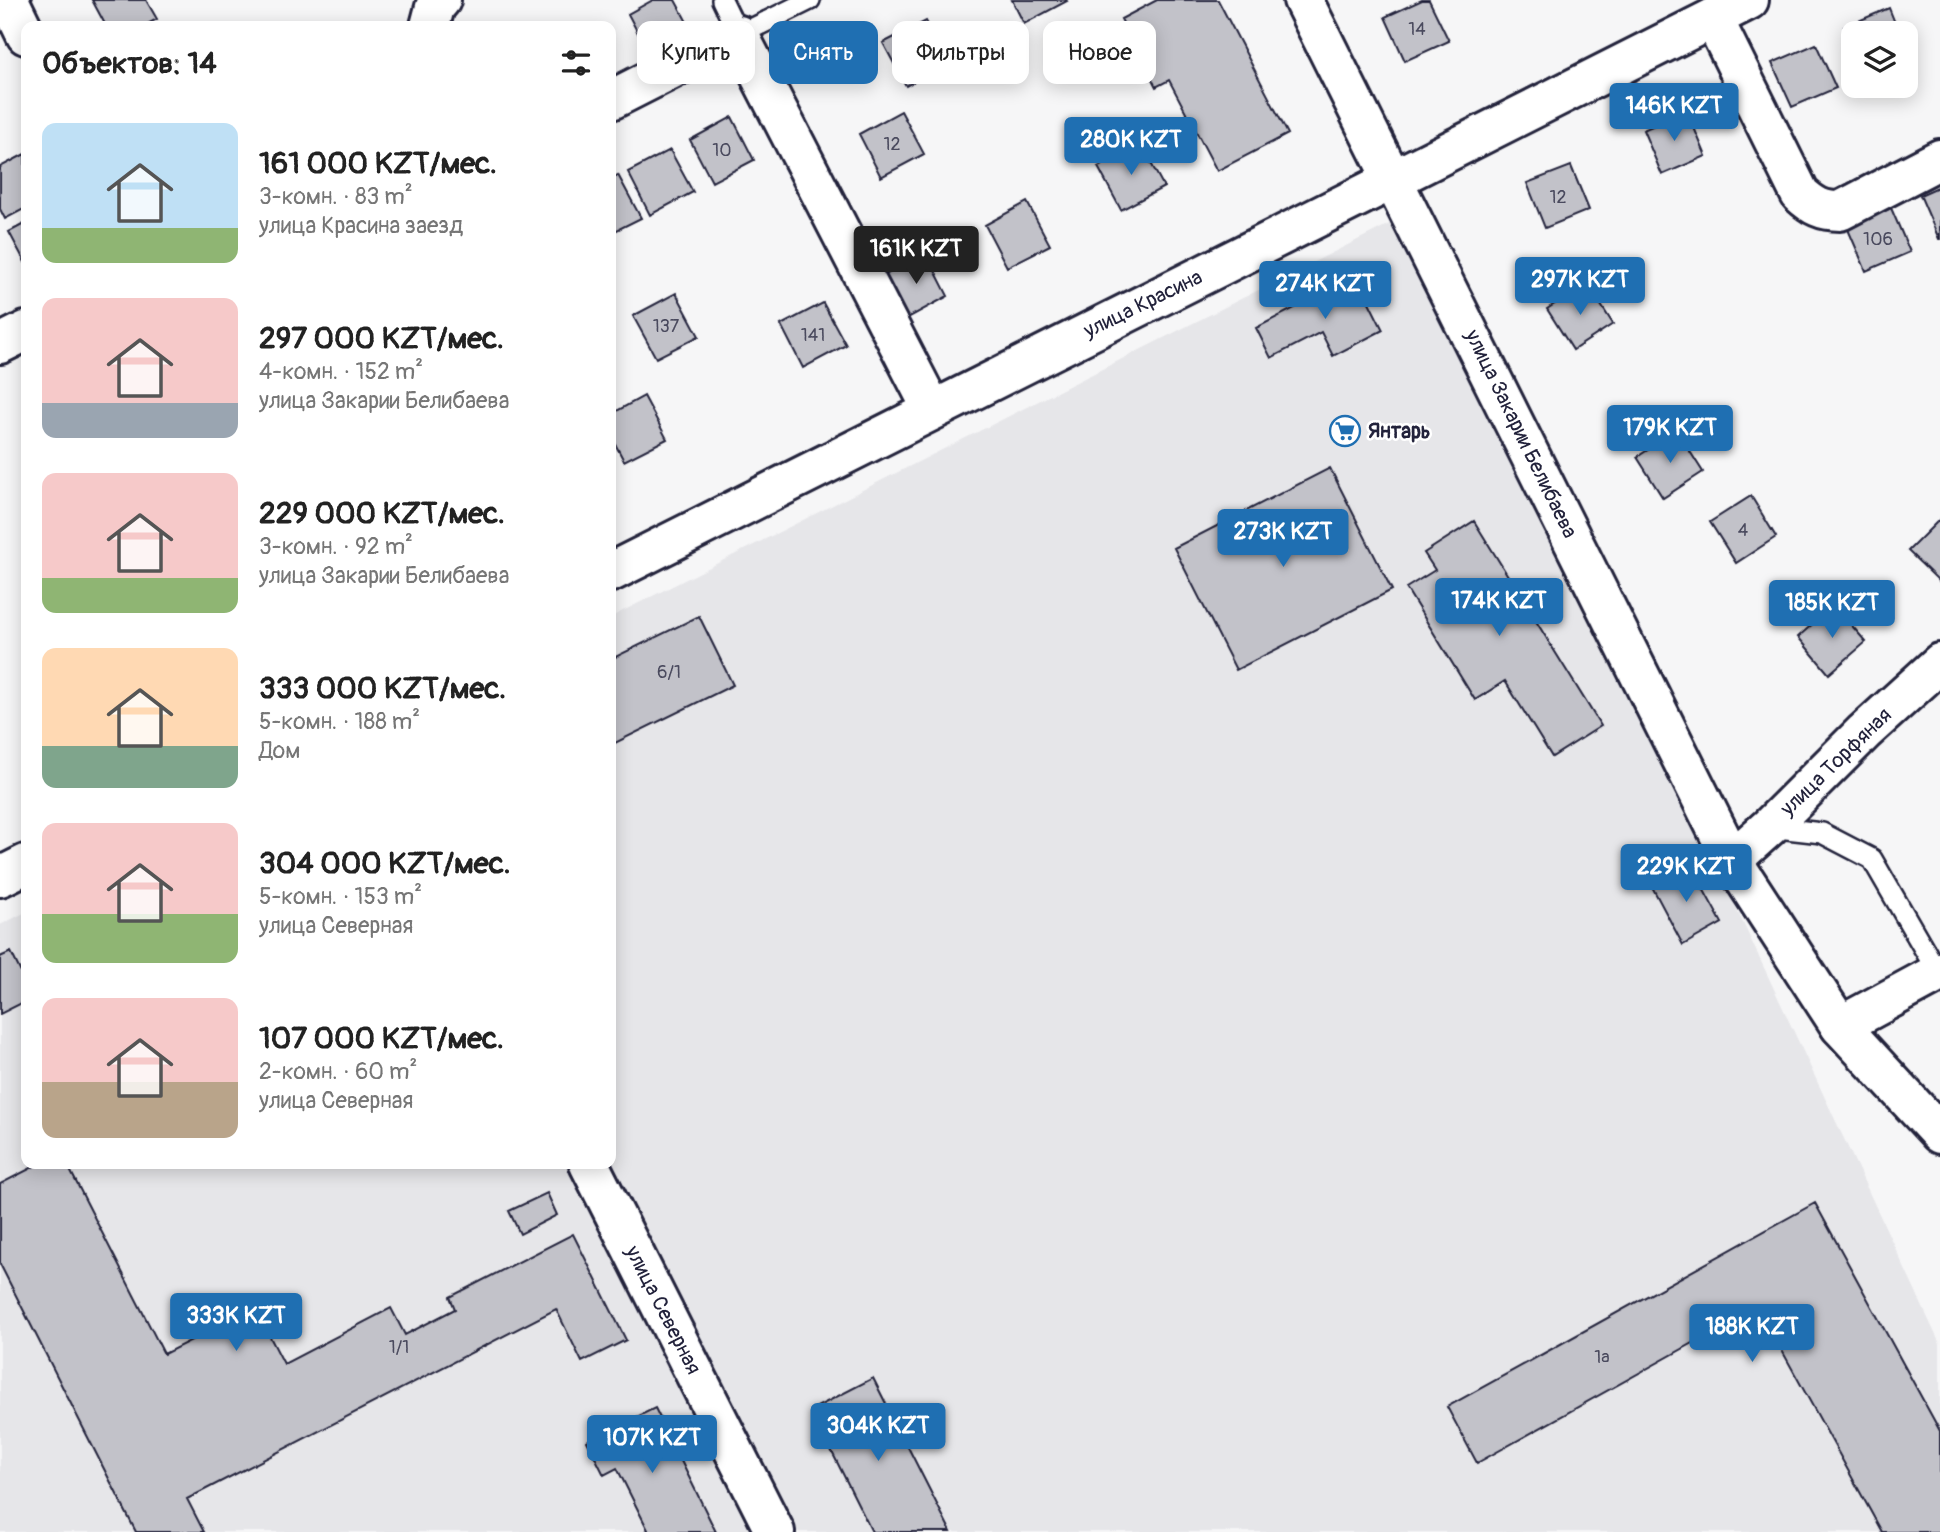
<!DOCTYPE html>
<html lang="ru">
<meta charset="utf-8">
<style>
body{margin:0;font-family:Pangolin,sans-serif;background:#f6f6f6;color:#222;height:100vh;display:flex;flex-direction:column;font-size:26px;white-space:nowrap}
*{box-sizing:border-box;margin:0}
p{font-size:23px;color:#767676}
.icon{flex:none;width:38px;height:38px;fill:none;stroke:currentColor;stroke-width:2;stroke-linecap:round;stroke-linejoin:round}
.map{position:relative;flex:1;overflow:hidden}
.details{position:absolute;left:21px;top:21px;width:595px;height:1148px;display:flex;flex-direction:column;background:#fff;border-radius:14px;box-shadow:0 4px 18px #0003}
.details>*{flex:none}
.guide{position:absolute;left:637px;top:21px;width:665px;height:63px;display:flex;gap:14px}
.fabs{position:absolute;left:1841px;top:21px;display:grid;gap:14px}
.fabs a{display:grid;place-items:center;width:77px;height:77px;border-radius:14px;background:#fff;box-shadow:0 4px 18px #0003;font-size:35px}
.price{position:absolute;translate:-50% -60px;padding:0 16px;border-radius:7px;background:#1f6fb2;color:#fff;font-size:23px;line-height:46px;filter:drop-shadow(0 2px 4px #0008)}
.price::after{content:'';position:absolute;left:50%;top:42px;width:21px;height:16px;margin-left:-10px;background:inherit;clip-path:polygon(0 0,100% 0,50% 100%)}
.price.selected{background:#222;color:#fff}
ul{padding:0;list-style:none}
li{display:flex;align-items:center;gap:21px;height:175px;padding:0 21px}
li span{display:grid;place-items:center;flex:none;width:196px;height:140px;border-radius:14px;color:#555}
li>.icon{margin-inline-start:auto}
span .icon{width:84px;height:84px;fill:#fffc;stroke-width:1}
li b{font-size:30px}
h2{display:flex;justify-content:space-between;align-items:center;height:84px;padding:0 21px;font-size:30px}
.pill{padding:0 24px;border-radius:14px;background:#fff;box-shadow:0 4px 18px #0003;font-size:24px;line-height:63px}
.pill.selected{background:#1f6fb2;color:#fff}
.map>svg:first-child{display:block}
.built{fill:#e6e6e9}
.building{fill:#c2c2c9;stroke:#22223b;stroke-width:2}
.lines{fill:none;stroke-linecap:round;stroke-linejoin:round}
.service-casing{stroke:#22223b;stroke-width:24}
.minor-casing{stroke:#22223b;stroke-width:44}
.tertiary-casing{stroke:#22223b;stroke-width:44}
.service{stroke:#fff;stroke-width:19}
.minor{stroke:#fff;stroke-width:38}
.tertiary{stroke:#fff;stroke-width:38}
.labels{text-anchor:middle;dominant-baseline:central;stroke-width:5;stroke-linejoin:round;paint-order:stroke}
.number-label{font-size:18px;fill:#4a4a5e}
.street-label{font-size:21px;fill:#22223b;stroke:#fff}
.poi-label{font-size:21px;font-weight:bold;fill:#22223b;stroke:#fff;text-anchor:start}
</style>
<div class="map">
<svg width="1940" height="1532" viewBox="0 0 1940 1532">
<rect width="100%" height="100%" fill="#f6f6f7"/>
<filter id="ink" filterUnits="userSpaceOnUse"><feTurbulence type="fractalNoise" baseFrequency=".0143" numOctaves="2"/><feDisplacementMap in="SourceGraphic" scale="14" xChannelSelector="R" yChannelSelector="G"/><feConvolveMatrix kernelMatrix="1 2 1 2 8 2 1 2 1" color-interpolation-filters="sRGB"/></filter>
<g filter="url(#ink)">
<path class="built" d="M1411,213L1940,1344V1532H0V925L26,912V1164H611V617Z"/>
<path class="building" d="M92,0H146L157,19L144,26H106Z
M653,0H675L693,33L650,56L628,14Z
M1012,0H1066L1067,1L1024,24Z
M1157,0H1218L1288,134L1217,171L1169,80L1156,87L1121,19Z
M1422,0H1429L1449,41L1405,61L1385,17Z
M1889,8L1899,33H1853V48L1844,27Z
M926,21L948,63L906,86L883,43Z
M1816,44L1836,88L1792,107L1772,63Z
M901,111L924,154L881,177L859,134Z
M1687,111L1706,156L1662,175L1643,130Z
M732,117L754,160L712,182L690,140Z
M1141,145L1164,187L1121,210L1098,167Z
M670,150L693,192L650,215L628,172Z
M25,154L26,208L5,219L0,209V167Z
M1571,166L1589,210L1545,228L1527,183Z
M618,175L641,218L611,233V179Z
M1940,186V239H1939L1920,195Z
M1027,202L1050,245L1007,267L985,225Z
M1891,208L1910,252L1866,271L1847,227Z
M26,223V264L9,232Z
M926,253L948,296L906,319L883,276Z
M1356,276L1383,330L1333,356L1321,332L1271,358L1256,328Z
M1587,283L1613,324L1573,350L1547,309Z
M676,293L699,336L656,358L633,316Z
M823,303L846,345L803,368L781,325Z
M644,396L667,439L624,461L611,436V414Z
M1677,431L1703,472L1663,498L1637,457Z
M1330,468L1392,590L1236,670L1174,548Z
M1751,496L1776,537L1736,563L1710,522Z
M1940,519V582L1908,551Z
M1474,521L1601,726L1552,757L1505,681L1475,700L1406,588L1435,570L1424,553Z
M1834,605L1866,642L1829,674L1798,637Z
M699,616L733,685L611,745V659Z
M1689,863L1722,923L1683,945L1650,883Z
M11,952L26,983V1001L0,1014V957Z
M39,1164H67L164,1354L255,1308L284,1364L391,1308L405,1335L455,1309L450,1297L573,1234L626,1340L582,1362L556,1309L187,1499L204,1532H136L0,1264V1184Z
M547,1193L557,1215L520,1234L509,1211Z
M1815,1203L1940,1431V1532H1882L1758,1307L1477,1463L1447,1407Z
M873,1378L951,1532H872L811,1410Z
M655,1408L716,1532H645L648,1530L617,1468L604,1475L587,1441Z"/>
<g class="lines">
<g class="service-casing">
<path id="service" d="M722,0L739,35L810,0
M1769,827L1822,833L1872,859L1938,973"/>
</g>
<g class="minor-casing">
<path id="minor" d="M9,0L26,35
M1713,18L1800,194C1813,206 1822,211 1840,211L1940,159
M430,26L435,7L441,0
M611,100L739,35L932,409
M1394,179L1749,0
M0,344L26,331
M1732,860L1769,827L1864,732L1940,663
M1840,1026L1940,972
M589,1164L775,1532"/>
</g>
<g class="tertiary-casing">
<path id="tertiary" d="M1303,0L1732,860L1840,1026L1940,1134
M611,572L1394,179
M0,877L26,864"/>
</g>
<use href="#service" class="service"/>
<use href="#minor" class="minor"/>
<use href="#tertiary" class="tertiary"/>
</g>
</g>
<defs>
<g id="supermarket-ring" transform="scale(1.575)"><circle r="9.5" fill="#fff" stroke="#1f6fb2" stroke-width="1.5"/><path d="M-6-5.5h2.5l.6 2H6L4.5 2H-2.5L-4.4-4H-6ZM-1.5 3.2a1.3 1.3 0 1 0 .1 0ZM3 3.2a1.3 1.3 0 1 0 .1 0Z" fill="#1f6fb2"/></g>
</defs>
<g fill-rule="evenodd">
<use href="#supermarket-ring" x="1345" y="431"/>
</g>
<g class="labels">
<g class="number-label">
<text x="1417" y="29">14</text>
<text x="892" y="144">12</text>
<text x="722" y="150">10</text>
<text x="1558" y="197">12</text>
<text x="1878" y="239">106</text>
<text x="666" y="326">137</text>
<text x="813" y="335">141</text>
<text x="1743" y="530">4</text>
<text x="669" y="672">6/1</text>
<text x="399" y="1347">1/1</text>
<text x="1602" y="1357">1а</text>
</g>
<g class="street-label">
<text transform="translate(1143 304) rotate(-26)">улица Красина</text>
<text transform="translate(1521 434) rotate(64)">улица Закарии Белибаева</text>
<text transform="translate(1836 762) rotate(-44)">улица Торфяная</text>
<text transform="translate(663 1310) rotate(63)">улица Северная</text>
</g>
<g class="poi-label">
<text x="1368" y="431">Янтарь</text>
</g>
</g>
</svg>
<div class="fabs">
<a><svg class="icon" aria-label="layers" viewBox="0 0 24 24"><path d="M12 4l9 5-9 5-9-5zM3 14l9 5 9-5"/></svg></a>
</div>
<b class="price" style="left:1674px;top:143px">146K KZT</b>
<b class="price" style="left:1131px;top:177px">280K KZT</b>
<b class="price selected" style="left:916px;top:286px">161K KZT</b>
<b class="price" style="left:1580px;top:317px">297K KZT</b>
<b class="price" style="left:1325px;top:321px">274K KZT</b>
<b class="price" style="left:1670px;top:465px">179K KZT</b>
<b class="price" style="left:1283px;top:569px">273K KZT</b>
<b class="price" style="left:1499px;top:638px">174K KZT</b>
<b class="price" style="left:1832px;top:640px">185K KZT</b>
<b class="price" style="left:1686px;top:904px">229K KZT</b>
<b class="price" style="left:236px;top:1353px">333K KZT</b>
<b class="price" style="left:1752px;top:1364px">188K KZT</b>
<b class="price" style="left:878px;top:1463px">304K KZT</b>
<b class="price" style="left:652px;top:1475px">107K KZT</b>
<div class="guide">
<a class="pill">Купить</a>
<a class="pill selected">Снять</a>
<a class="pill">Фильтры</a>
<a class="pill">Новое</a>
</div>
<section class="details">
<h2>Объектов: 14<svg class="icon" aria-label="filters" viewBox="0 0 24 24"><path d="M4 7h16M4 17h16"/><circle cx="9" cy="7" r="2"/><circle cx="15" cy="17" r="2"/></svg></h2>
<ul>
<li><span style="background:linear-gradient(#bfe0f5 75%,#8fb573 0)"><svg class="icon" aria-label="home" viewBox="0 0 24 24"><path d="M3 11l9-7 9 7M6 9v11h12V9"/></svg></span><div><b>161 000 KZT/мес.</b><p>3-комн. · 83 m²</p><p>улица Красина заезд</p></div></li>
<li><span style="background:linear-gradient(#f6c9c9 75%,#9aa5b1 0)"><svg class="icon" aria-label="home" viewBox="0 0 24 24"><path d="M3 11l9-7 9 7M6 9v11h12V9"/></svg></span><div><b>297 000 KZT/мес.</b><p>4-комн. · 152 m²</p><p>улица Закарии Белибаева</p></div></li>
<li><span style="background:linear-gradient(#f6c9c9 75%,#8fb573 0)"><svg class="icon" aria-label="home" viewBox="0 0 24 24"><path d="M3 11l9-7 9 7M6 9v11h12V9"/></svg></span><div><b>229 000 KZT/мес.</b><p>3-комн. · 92 m²</p><p>улица Закарии Белибаева</p></div></li>
<li><span style="background:linear-gradient(#ffd9b3 70%,#7fa58c 0)"><svg class="icon" aria-label="home" viewBox="0 0 24 24"><path d="M3 11l9-7 9 7M6 9v11h12V9"/></svg></span><div><b>333 000 KZT/мес.</b><p>5-комн. · 188 m²</p><p>Дом</p></div></li>
<li><span style="background:linear-gradient(#f6c9c9 65%,#8fb573 0)"><svg class="icon" aria-label="home" viewBox="0 0 24 24"><path d="M3 11l9-7 9 7M6 9v11h12V9"/></svg></span><div><b>304 000 KZT/мес.</b><p>5-комн. · 153 m²</p><p>улица Северная</p></div></li>
<li><span style="background:linear-gradient(#f6c9c9 60%,#b9a48a 0)"><svg class="icon" aria-label="home" viewBox="0 0 24 24"><path d="M3 11l9-7 9 7M6 9v11h12V9"/></svg></span><div><b>107 000 KZT/мес.</b><p>2-комн. · 60 m²</p><p>улица Северная</p></div></li>
</ul>
</section>
</div>
